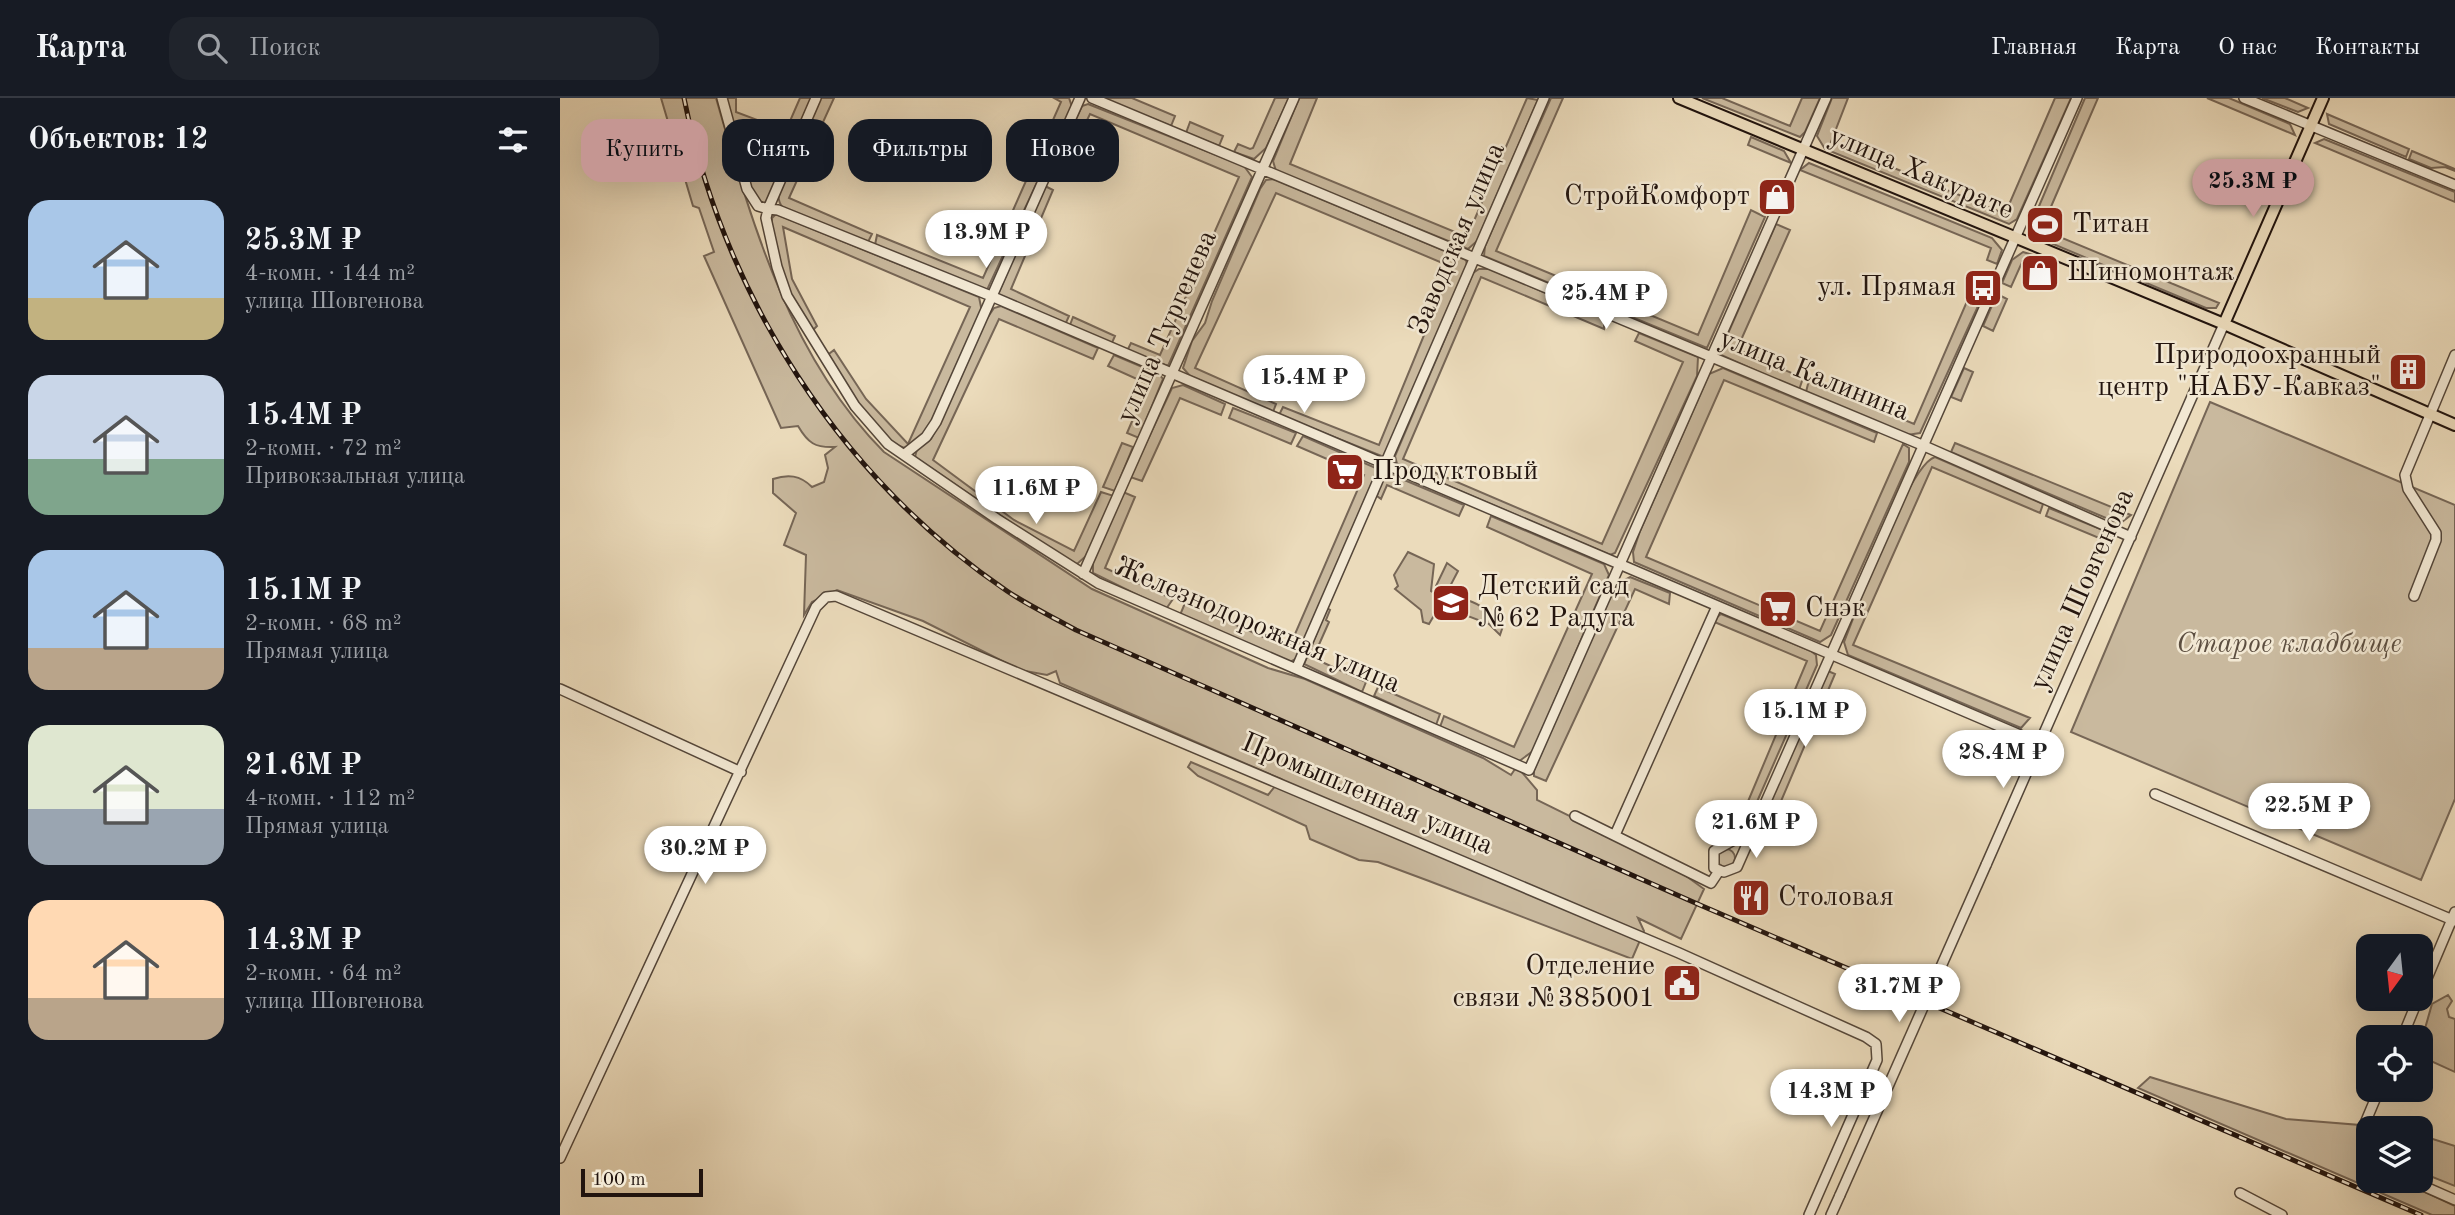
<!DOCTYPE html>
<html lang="ru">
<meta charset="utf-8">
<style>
body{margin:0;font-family:"Old Standard TT",serif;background:#20242c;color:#f1f3f6;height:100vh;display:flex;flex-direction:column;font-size:26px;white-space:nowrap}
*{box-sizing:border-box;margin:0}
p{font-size:23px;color:#9ea1a6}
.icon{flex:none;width:38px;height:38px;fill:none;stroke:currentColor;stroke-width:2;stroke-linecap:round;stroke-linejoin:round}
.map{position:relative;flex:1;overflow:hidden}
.panel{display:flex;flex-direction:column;background:#171b24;width:560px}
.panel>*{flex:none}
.hud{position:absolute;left:21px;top:21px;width:665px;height:63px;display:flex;gap:14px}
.needle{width:46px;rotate:195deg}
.controls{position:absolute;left:1796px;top:836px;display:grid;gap:14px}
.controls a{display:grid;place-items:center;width:77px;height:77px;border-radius:14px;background:#171b24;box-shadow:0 7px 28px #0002;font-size:35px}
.scale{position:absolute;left:21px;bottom:18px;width:122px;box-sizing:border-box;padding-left:7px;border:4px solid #22140e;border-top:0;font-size:19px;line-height:24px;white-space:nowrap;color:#22140e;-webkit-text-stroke:5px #f2e8d3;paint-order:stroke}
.price{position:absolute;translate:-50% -60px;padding:0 16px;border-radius:24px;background:#fff;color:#222;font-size:23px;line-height:46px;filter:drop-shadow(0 2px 4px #0008)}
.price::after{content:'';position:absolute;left:50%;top:42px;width:21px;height:16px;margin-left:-10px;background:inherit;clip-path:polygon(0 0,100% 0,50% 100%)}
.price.active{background:#c59692;color:#111}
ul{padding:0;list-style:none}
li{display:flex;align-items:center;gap:21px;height:175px;padding:0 28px}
li span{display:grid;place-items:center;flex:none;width:196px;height:140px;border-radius:21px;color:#555}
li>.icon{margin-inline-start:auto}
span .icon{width:84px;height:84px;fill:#fffc;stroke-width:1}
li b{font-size:30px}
h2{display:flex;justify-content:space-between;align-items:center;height:84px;padding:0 28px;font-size:30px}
.tag{padding:0 24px;border-radius:21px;background:#171b24;box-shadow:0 7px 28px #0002;font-size:24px;line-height:63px}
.tag.active{background:#c59692;color:#111}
header{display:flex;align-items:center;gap:42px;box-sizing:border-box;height:98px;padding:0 35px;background:#171b24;border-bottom:2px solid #363941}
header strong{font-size:33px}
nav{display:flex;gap:38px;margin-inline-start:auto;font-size:24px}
.search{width:490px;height:63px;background:#20242c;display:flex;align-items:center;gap:18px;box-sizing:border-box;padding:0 24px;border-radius:21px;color:#9ea1a6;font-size:26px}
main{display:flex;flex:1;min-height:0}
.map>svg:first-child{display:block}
.green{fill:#c9b99e;stroke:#766656;stroke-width:2}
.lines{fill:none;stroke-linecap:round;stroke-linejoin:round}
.minor-casing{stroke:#544639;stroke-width:12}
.major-casing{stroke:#22140e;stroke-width:14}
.minor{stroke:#f2e8d3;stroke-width:9}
.major{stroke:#ebdbbb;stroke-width:10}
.rail-casing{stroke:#22140e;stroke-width:5}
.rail{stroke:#f2e8d3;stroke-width:2.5;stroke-dasharray:8;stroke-linecap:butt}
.minor-bridge-casing{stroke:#544639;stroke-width:12;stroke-linecap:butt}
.minor-bridge{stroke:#f2e8d3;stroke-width:9}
.labels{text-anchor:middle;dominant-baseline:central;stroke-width:5;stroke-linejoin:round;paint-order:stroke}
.street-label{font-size:28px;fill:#22140e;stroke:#f2e8d3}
.poi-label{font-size:28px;fill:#22140e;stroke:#f2e8d3;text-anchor:start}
.park-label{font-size:28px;font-style:italic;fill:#5c4e40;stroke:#f2e8d3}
</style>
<header>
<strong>Карта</strong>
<div class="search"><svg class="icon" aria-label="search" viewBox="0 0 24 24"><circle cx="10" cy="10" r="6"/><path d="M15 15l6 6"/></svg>Поиск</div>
<nav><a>Главная</a><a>Карта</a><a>О нас</a><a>Контакты</a></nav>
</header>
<main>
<section class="panel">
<h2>Объектов: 12<svg class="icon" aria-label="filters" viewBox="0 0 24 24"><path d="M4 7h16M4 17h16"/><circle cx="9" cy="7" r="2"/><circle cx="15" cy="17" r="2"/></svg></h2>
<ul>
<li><span style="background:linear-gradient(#a9c7e8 70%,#c2b280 0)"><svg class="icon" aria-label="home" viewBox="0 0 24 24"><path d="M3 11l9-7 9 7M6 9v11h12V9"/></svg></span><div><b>25.3M ₽</b><p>4-комн. · 144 m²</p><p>улица Шовгенова</p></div></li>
<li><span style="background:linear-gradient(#c9d6e8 60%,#7fa58c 0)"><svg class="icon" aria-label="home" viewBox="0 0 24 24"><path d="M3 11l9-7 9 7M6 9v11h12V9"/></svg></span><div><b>15.4M ₽</b><p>2-комн. · 72 m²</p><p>Привокзальная улица</p></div></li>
<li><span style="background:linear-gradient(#a9c7e8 70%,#b9a48a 0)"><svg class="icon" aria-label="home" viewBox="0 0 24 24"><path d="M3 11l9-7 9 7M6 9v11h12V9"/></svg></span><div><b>15.1M ₽</b><p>2-комн. · 68 m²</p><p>Прямая улица</p></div></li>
<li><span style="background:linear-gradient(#dfe7d0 60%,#9aa5b1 0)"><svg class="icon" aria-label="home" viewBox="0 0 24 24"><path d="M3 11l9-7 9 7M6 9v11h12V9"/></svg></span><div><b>21.6M ₽</b><p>4-комн. · 112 m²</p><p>Прямая улица</p></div></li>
<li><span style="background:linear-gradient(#ffd9b3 70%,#b9a48a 0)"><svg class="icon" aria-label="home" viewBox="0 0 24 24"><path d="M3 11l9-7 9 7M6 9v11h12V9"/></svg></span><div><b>14.3M ₽</b><p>2-комн. · 64 m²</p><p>улица Шовгенова</p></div></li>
</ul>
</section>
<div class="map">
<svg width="1895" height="1117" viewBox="0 0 1895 1117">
<rect width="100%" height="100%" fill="#ebdbbb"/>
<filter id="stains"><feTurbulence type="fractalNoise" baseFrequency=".00286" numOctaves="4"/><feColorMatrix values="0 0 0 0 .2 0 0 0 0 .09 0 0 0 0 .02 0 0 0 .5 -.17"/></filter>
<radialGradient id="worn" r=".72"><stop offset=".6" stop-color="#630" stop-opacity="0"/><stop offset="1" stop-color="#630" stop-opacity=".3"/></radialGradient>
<path class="green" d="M101,0H156C192,125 229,258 324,354L532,491L708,570L745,581L923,660L951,677L955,671L960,672L977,692V702L1115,770L1144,791L1121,841L1078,820L1084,833L1072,861L869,783L818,764L799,762L750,741L746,728L638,678L628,669L631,664L708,697L721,681L500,585L496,573L487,577L460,572L363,523L277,492L252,504L244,517L246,457L224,447L236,415L213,395V381C228,376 240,377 252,389L264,384L268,370L265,357L275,349C255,350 248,345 238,328L221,330L144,158L154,154L139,110L133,108Z
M165,0H176V14L208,26L197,52L214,60L240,0H252L206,106L199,105L187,84Z
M260,0H274L259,33L247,28Z
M494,0H509L512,9L427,192L315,147L317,137L423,180L501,4Z
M541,0H572L615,18L611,28Z
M715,0H729L706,50L694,61L674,54L678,46L690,51L693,50Z
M739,0H757L730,66L907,139L967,0L978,2L917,143L908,151L716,73L713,63Z
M991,0H1003L936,153L1138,237L1191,112L1205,119L1147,250L924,158L925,148Z
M1142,0H1162L1230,28L1242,0H1260L1245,34L1240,39Z
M1272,0H1288L1271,44L1445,116L1495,0H1511L1457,121L1449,126L1265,51L1257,38Z
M1525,0H1538L1490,111L1485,110L1478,130L1659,205L1656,210H1646L1474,138L1471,127Z
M1647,0H1669L1730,26L1735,37Z
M1702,0H1725L1748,10L1738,14Z
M528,6L684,68L692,79L608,268L567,253L571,245L600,257L679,79L530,16L502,74L494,67L522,8Z
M1767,16L1849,51L1846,59L1769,26Z
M630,24L663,38L659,48L626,35Z
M1191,39L1224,53L1231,65L1188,47Z
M1764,41L1895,94V104L1755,45Z
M1852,53L1895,71V73L1885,69L1871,70L1849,61Z
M1249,65L1432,140L1442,152L1437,166L1427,162L1431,150L1240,72Z
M227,73L239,78L229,100L312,136L308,144L223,110C213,98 222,86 227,73Z
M714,81L906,162L907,167L824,359L719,317L723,309L819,347L892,169L716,95L635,270L716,306L713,314L630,278L623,270L632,243L645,225L652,203L700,91L706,82Z
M485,88L493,92L451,191L509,218L505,227L438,196Z
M216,116L419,199L422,214L367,333L347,350C319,347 282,281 265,259L274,252L306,301L348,346L410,209L223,129L232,181L257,228L250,235C235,205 207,155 212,120Z
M1216,126L1230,132L1177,251L1243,280L1239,292L1159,256Z
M1463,154L1476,158L1473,166L1463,162L1451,189L1442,185L1452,162Z
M919,171H930L1044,220V231L921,179L843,361L1042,446L1123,264L1075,243L1079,235L1138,259L1137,278L1055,455L1050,457L837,366L835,358L913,175Z
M1437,196L1447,201L1433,233L1423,228Z
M1408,201L1419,206L1360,335L1347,337L1246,294L1249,282L1354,326Z
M441,208L538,250L533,261L439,221L373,362L454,422L514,453L541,394L554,398L526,458L517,466L510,465L355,359L357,351L371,341L386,312L426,222L434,210Z
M513,219L555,238L551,247L510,227Z
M554,257L599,276L603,281L579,340L567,335L588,286L548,268Z
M1163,270L1317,335L1314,344L1164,282L1086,459L1260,533L1343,346L1349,350V364L1271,537L1260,544L1074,464L1073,454L1080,433L1149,276Z
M1404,270L1413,274L1401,303L1391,299Z
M623,287L665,306L661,317L620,300L582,383L570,379L612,290Z
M1650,304L1895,407V701L1861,782L1511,634Z
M673,310L736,335L731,346L669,320Z
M743,338L818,371L737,560L728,565L620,517L625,505L729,550L804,377L737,348Z
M562,345L573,349L555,393L543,389Z
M1395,345L1571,417L1562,424L1553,423L1391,354Z
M1375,359L1483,406L1480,415L1372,369L1293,547L1470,620L1461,630L1288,557L1284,544C1297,512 1348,367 1375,359Z
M830,376L904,407L899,418L827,387L821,401L817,398L822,381Z
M563,394L575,399L545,470L613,501L606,511L533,475V464Z
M1489,410L1555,437L1551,445L1486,418Z
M931,418L1044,466L1049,477L973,653L958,664L880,629L884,618L954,649L1032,476L927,429Z
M848,454L874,466L871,493C891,504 889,497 907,502C923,507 933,517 943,528L940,537L929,526L887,510L876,514L869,526L863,524L861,512L835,491L838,488L834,477Z
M887,465L898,473L886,496L876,488Z
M1070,479L1110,495L1109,506L1075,491L986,683L974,678V672L1049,500L1059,485Z
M767,510L770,512L766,522L769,524L753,560L806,584L802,594L744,566Z
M1161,516L1251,553L1256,557L1257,567L1189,722L1176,732L1247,563L1152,523Z
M1268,573L1275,576L1219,708L1209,703Z
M818,589L880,616L876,627L814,598Z
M1157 760a9 9 0 1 1 18 0a9 9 0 1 1-18 0Z
M1888,897L1892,903L1887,911L1889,919L1895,921V974L1860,958V940H1854L1864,934L1872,906Z
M1590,979L1726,1021L1800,1027L1799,1041L1808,1060V1083H1842L1895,1108V1117H1872L1578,990Z
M1860,1037L1895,1048V1088L1860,1074Z"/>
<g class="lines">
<g class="minor-casing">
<path id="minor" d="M162,0L187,91L198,108L208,111L206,120L217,169L227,198L295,308L328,346L437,421L538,485L969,672L1266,0
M256,0L208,111L218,112L431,198L1460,637
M532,0L1362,347L1571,439
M1684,0L1895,87
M346,355L366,339L376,324L520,0
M523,476L734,0
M1854,498L1876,442V435L1848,391L1845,377L1895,257
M737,569L984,0
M0,591L181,674
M1595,696L1895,823
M1015,718L1151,785L1159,773
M1192,732L1154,753V770L1164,774L1177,769L1517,0
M1055,737L1157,508
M1426,767L1664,226
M1860,897L1895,814
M1842,940L1858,901
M1808,1050L1803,1030L1819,992
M0,1060L256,509L266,499L276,498L1119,855L1306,939L1316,946L1317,962L1249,1117
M1852,1083L1895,1102
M1680,1095L1722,1117
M1271,1117L1280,1097"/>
</g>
<g class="major-casing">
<path id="major" d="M1119,0L1664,226L1895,327
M1664,226L1763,0"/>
</g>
<use href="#minor" class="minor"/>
<use href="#major" class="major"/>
<g class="rail-casing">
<path id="rail" d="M124,0C164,197 279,379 447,493C469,508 493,519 516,532L1140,807L1861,1117"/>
</g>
<use href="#rail" class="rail"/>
<g class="minor-bridge-casing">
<path id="minor-bridge" d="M1280,1097L1426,767"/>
</g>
<use href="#minor-bridge" class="minor-bridge"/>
</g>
<defs>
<g id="shop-square" transform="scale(2.0125)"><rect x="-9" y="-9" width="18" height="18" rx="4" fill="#8f2418" stroke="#f2e8d3"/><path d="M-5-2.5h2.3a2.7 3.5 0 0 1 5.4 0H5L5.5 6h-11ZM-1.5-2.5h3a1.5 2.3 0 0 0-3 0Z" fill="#fff"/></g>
<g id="stadium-square" transform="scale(2.0125)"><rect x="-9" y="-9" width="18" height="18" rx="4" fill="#8f2418" stroke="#f2e8d3"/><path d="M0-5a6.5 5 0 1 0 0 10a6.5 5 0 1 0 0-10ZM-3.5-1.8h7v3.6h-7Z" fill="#fff"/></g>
<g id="bus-square" transform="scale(2.0125)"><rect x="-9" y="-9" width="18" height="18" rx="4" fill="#8f2418" stroke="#f2e8d3"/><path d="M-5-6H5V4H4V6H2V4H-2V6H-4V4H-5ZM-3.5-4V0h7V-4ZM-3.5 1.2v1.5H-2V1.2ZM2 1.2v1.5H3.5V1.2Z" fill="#fff"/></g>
<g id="building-square" transform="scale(2.0125)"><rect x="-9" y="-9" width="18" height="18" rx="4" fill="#8f2418" stroke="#f2e8d3"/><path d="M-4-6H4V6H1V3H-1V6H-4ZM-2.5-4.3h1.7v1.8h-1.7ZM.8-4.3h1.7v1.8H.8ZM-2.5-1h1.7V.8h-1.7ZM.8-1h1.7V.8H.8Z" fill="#fff"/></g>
<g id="supermarket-square" transform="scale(2.0125)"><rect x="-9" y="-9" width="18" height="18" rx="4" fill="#8f2418" stroke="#f2e8d3"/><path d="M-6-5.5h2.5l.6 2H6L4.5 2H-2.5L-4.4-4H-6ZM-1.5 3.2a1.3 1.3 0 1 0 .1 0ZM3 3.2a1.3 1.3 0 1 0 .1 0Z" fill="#fff"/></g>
<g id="school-square" transform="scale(2.0125)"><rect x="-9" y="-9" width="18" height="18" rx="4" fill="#8f2418" stroke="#f2e8d3"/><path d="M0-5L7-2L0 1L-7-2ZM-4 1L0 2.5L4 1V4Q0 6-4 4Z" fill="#fff"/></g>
<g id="restaurant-square" transform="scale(2.0125)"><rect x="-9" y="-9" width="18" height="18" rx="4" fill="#8f2418" stroke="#f2e8d3"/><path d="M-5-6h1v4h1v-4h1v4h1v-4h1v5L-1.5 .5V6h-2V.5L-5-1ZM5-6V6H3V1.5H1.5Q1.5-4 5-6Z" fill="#fff"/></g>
<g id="civic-square" transform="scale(2.0125)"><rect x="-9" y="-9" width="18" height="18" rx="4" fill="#8f2418" stroke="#f2e8d3"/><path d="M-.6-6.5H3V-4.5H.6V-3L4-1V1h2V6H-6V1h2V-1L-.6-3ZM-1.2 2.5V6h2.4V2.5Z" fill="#fff"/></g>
</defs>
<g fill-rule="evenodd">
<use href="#shop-square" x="1217" y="99"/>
<use href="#stadium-square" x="1485" y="127"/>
<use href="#shop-square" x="1480" y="175"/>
<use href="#bus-square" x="1423" y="190"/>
<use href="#building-square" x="1848" y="274"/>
<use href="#supermarket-square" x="785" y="374"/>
<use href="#school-square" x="891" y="505"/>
<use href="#supermarket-square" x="1218" y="511"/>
<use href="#restaurant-square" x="1191" y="800"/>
<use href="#civic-square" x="1122" y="885"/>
</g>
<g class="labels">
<g class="street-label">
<text transform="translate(1361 76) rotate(23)">улица Хакурате</text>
<text transform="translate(898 141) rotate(-67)">Заводская улица</text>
<text transform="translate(608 229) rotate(-66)">улица Тургенева</text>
<text transform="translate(1254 278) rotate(22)">улица Калинина</text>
<text transform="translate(1523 492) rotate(-66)">улица Шовгенова</text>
<text transform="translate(697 528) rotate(23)">Железнодорожная улица</text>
<text transform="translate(807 697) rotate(23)">Промышленная улица</text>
</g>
<g class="poi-label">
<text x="1190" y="99" text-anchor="end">СтройКомфорт</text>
<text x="1512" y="127">Титан</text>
<text x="1507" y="175">Шиномонтаж</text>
<text x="1396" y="190" text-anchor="end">ул. Прямая</text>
<text x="1821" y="258" text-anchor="end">Природоохранный<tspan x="1821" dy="32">центр "НАБУ-Кавказ"</tspan></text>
<text x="812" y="374">Продуктовый</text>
<text x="918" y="489">Детский сад<tspan x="918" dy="32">№62 Радуга</tspan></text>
<text x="1245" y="511">Снэк</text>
<text x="1218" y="800">Столовая</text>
<text x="1095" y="869" text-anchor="end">Отделение<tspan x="1095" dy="32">связи №385001</tspan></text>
</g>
<g class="park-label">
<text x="1729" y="547">Старое кладбище</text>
</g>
</g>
<rect width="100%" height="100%" filter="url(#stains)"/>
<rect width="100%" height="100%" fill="url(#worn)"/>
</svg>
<div class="controls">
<a><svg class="needle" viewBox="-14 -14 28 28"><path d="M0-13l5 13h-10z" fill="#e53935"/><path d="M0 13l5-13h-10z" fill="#9ea1a6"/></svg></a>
<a><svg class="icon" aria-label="locate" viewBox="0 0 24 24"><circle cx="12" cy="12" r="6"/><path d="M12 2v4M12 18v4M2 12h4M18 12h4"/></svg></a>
<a><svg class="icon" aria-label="layers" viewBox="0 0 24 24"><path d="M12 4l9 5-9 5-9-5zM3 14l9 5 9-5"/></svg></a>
</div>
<div class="scale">100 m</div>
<b class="price active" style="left:1693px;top:121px">25.3M ₽</b>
<b class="price" style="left:426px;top:172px">13.9M ₽</b>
<b class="price" style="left:1046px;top:233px">25.4M ₽</b>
<b class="price" style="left:744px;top:317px">15.4M ₽</b>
<b class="price" style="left:476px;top:428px">11.6M ₽</b>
<b class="price" style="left:1245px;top:651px">15.1M ₽</b>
<b class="price" style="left:1443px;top:692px">28.4M ₽</b>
<b class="price" style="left:1749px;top:745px">22.5M ₽</b>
<b class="price" style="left:1196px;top:762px">21.6M ₽</b>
<b class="price" style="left:145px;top:788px">30.2M ₽</b>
<b class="price" style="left:1339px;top:926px">31.7M ₽</b>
<b class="price" style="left:1271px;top:1031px">14.3M ₽</b>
<div class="hud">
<a class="tag active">Купить</a>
<a class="tag">Снять</a>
<a class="tag">Фильтры</a>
<a class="tag">Новое</a>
</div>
</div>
</main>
